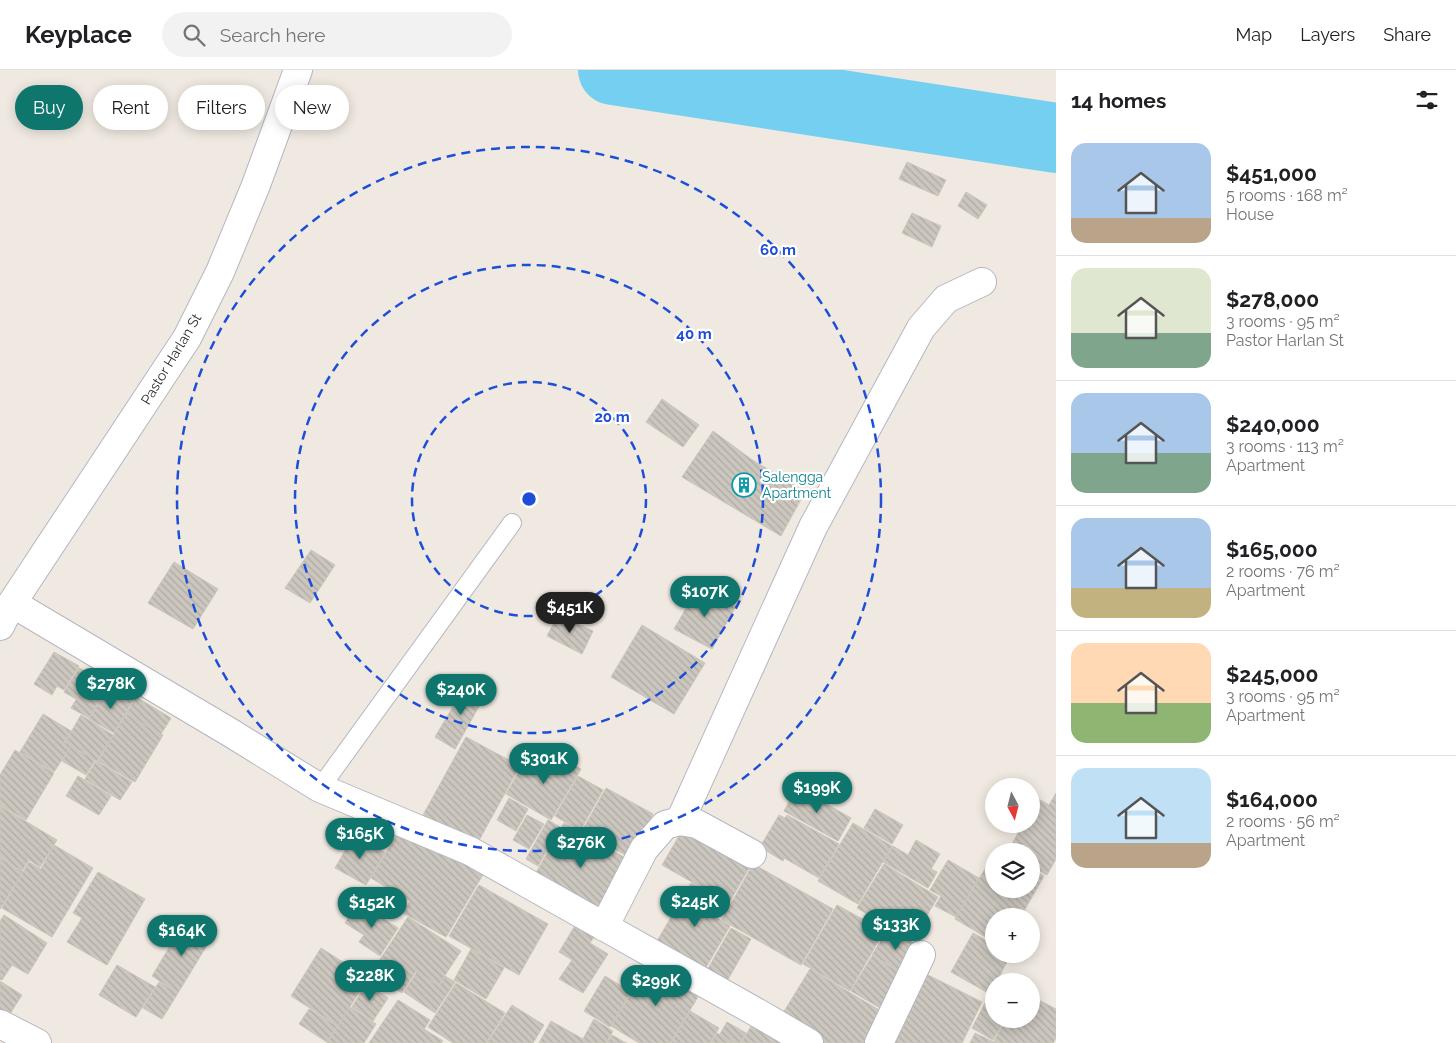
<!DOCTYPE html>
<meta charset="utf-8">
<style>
body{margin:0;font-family:Raleway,sans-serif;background:#f2f2f2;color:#202124;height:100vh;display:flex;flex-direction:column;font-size:19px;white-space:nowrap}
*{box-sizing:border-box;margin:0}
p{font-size:16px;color:#757577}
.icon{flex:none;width:28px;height:28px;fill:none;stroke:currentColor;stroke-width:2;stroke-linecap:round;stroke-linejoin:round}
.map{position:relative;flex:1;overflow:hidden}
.panel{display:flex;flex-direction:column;background:#fff;width:400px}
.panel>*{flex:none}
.guide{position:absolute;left:15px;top:15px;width:475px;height:45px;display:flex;gap:10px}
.needle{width:32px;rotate:173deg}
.tools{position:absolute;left:985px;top:708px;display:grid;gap:10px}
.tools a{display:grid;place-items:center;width:55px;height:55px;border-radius:50%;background:#fff;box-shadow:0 2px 12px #0003;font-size:25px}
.price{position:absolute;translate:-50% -42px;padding:0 11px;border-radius:18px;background:#0f766e;color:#fff;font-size:16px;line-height:32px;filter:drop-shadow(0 1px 2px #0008)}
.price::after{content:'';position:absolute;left:50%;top:30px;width:15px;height:11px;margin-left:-8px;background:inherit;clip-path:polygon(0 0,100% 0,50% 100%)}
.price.active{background:#222;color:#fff}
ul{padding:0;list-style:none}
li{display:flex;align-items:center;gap:15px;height:125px;padding:0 15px}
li+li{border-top:1px solid #e0e0e0}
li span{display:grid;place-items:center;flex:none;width:140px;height:100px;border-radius:15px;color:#555}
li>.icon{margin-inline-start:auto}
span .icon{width:60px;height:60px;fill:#fffc;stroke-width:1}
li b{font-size:21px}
h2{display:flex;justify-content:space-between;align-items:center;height:60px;padding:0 15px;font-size:21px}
.pill{padding:0 18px;border-radius:22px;background:#fff;box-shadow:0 2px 12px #0003;font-size:18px;line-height:45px}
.pill.active{background:#0f766e;color:#fff}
header{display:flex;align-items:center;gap:30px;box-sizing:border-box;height:70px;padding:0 25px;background:#fff;border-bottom:1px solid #e0e0e0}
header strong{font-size:24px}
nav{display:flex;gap:28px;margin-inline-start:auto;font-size:18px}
.search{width:350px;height:45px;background:#f2f2f2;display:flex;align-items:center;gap:12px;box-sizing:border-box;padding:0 18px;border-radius:28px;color:#757577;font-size:19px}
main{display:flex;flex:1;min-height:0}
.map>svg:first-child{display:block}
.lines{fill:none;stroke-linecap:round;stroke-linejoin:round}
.river{stroke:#75cff0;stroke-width:70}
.building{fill:url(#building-back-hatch);stroke:#cbc5ba}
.lane-casing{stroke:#b4b7c1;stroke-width:20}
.street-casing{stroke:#b4b7c1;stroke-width:30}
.lane{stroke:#fff;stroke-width:18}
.street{stroke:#fff;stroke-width:28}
.ring{fill:none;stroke:#1d4ed8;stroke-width:2.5;stroke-dasharray:9 6}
.labels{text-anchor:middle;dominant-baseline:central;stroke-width:4.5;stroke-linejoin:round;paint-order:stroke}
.street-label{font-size:14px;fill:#2e2e2e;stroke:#fff}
.culture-label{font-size:14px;fill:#0d838f;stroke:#fff;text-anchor:start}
.centre{fill:#1d4ed8;stroke:#fff;stroke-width:2.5}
.ring-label{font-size:15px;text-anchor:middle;font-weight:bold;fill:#1d4ed8;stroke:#fff;stroke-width:4.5;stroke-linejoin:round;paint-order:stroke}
</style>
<header>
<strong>Keyplace</strong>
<div class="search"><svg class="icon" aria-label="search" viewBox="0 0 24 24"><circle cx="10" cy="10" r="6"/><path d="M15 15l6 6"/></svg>Search here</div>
<nav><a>Map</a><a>Layers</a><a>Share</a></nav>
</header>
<main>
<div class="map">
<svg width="1056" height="973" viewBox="0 0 1056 973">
<defs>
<pattern id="building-back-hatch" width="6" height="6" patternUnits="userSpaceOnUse" patternTransform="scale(1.25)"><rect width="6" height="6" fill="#cbc7bf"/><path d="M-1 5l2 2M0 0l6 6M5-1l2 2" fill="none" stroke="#afaba4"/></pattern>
</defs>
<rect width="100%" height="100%" fill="#efe9e1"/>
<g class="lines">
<path class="river" d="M613,0L1056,68"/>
</g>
<path class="building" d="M907,92L946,110L938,126L899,109Z
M966,122L987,135L978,149L958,136Z
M912,143L941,156L932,177L902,163Z
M662,329L699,355L683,377L646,352Z
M713,361L751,389L805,422L781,466L682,407Z
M311,480L335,495L310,533L285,518Z
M174,492L218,519L193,559L148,533Z
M699,516L736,536L712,579L674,559Z
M558,545L593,561L582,584L547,566Z
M642,555L705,593L674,644L611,607Z
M54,582L79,596L64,620L57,616L52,625L34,614Z
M79,598L90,604L76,629L64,622Z
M91,605L108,615L89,648L71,638Z
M467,613L486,624L455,679L435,667Z
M109,616L133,630L114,663L89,649Z
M136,627L171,648L161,664L126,644Z
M43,644L71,661L64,672L71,676L54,702L20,682Z
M126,644L163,665L135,712L98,691Z
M81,645L113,665L97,691L65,672Z
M466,667L520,696L477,774L423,745Z
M71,676L95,690L86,705L62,691Z
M15,680L54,703L26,750L0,735V705Z
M553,683L581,699L551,750L506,724L526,689L543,699Z
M96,691L132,712L120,730L85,709Z
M78,706L111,726L99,745L66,726Z
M578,706L603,720L580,761L555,746Z
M797,717L851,748L838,771L784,741Z
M606,718L653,744L629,787L582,761Z
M1056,723V789L1047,805L1031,796V781H1008L1023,754H1031V739L1037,728L1049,735Z
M509,728L528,739L516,761L497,750Z
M0,736L57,770L40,797L29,790L22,801L0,787Z
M875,739L903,755L892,774L864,758Z
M527,745L544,754L529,779L513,770Z
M779,745L785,748L787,745L839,774L819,808L784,788L783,791L760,777Z
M548,750L560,757L538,796L526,789Z
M564,753L629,790L598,844L533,808Z
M853,753L892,776L858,834L818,811Z
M686,754L752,793L729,833L662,795Z
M402,756L484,803L446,867L403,843L410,831L371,808Z
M354,765L385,783L366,815L335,798Z
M916,770L940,784L931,799L937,802L928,818L883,792L893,776L908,785Z
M54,775L93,798L52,867L2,838L29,792L41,799Z
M0,788L23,802L0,839Z
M991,789L994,791V819H1031V798L1044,806L1021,846H994V872L955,849Z
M948,790L979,808L956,847L935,836L941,826L930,820Z
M753,794L833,839L801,895L722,850Z
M884,794L938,827L912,870L857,838Z
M98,802L145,829L107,895L67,872L82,848L73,843Z
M691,813L718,828L710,844L730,856L705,899L657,871Z
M479,815L548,854L519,905L449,866Z
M358,833L398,858L380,886L359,872L364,865L345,853Z
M837,835L884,861L850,921L803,894Z
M4,845L47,873L28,904L12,895L2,910L0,909V851Z
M408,847L461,881L438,916L416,901L402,923L371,903Z
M579,849L598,861L590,873L608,884L583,923L559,909L572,890L559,882Z
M185,851L212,867L178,923L152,906Z
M731,858L751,869L726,913L706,902Z
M889,858L920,877L904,904L872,885Z
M973,863L994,875V884H1011L997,911H994V917L990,924L951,902Z
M321,878L368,908L338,956L291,926Z
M471,879L504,898L486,929L454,910Z
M872,886L908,907L887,942L851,921Z
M651,891L701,922L670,973H639L611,956Z
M117,895L155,917L136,947L99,925Z
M810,899L886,944L869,973H822L780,948Z
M417,902L439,916L445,906L455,912L435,943L404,922Z
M924,903L982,932L962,973H889Z
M605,906L631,922L610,957L584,941Z
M0,911L22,925L8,947L0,942Z
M159,912L178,923L162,949L143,938Z
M456,913L505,943L486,973H453L428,957Z
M366,914L388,928L373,951L352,937Z
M1031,926L1056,939V968L1053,973H998L994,971L1006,949H1031Z
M398,930L430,950L424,959L443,971L441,973H369Z
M985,933L994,938V949H1005L993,970L972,958Z
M512,935L544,955L533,973H487Z
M350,937L376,954L364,973H327Z
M309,939L337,956L327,972L299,954Z
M690,941L719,958L710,973H671Z
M594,949L613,961L606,973H539L551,951L583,969Z
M727,952L746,963L740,973H734L720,964Z
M753,953L786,973H741Z
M717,963L734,973H711Z
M975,963L996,973H970Z
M612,965L626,973H627H607Z"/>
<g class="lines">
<g class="lane-casing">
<path id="lane" d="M320,718L512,453"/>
</g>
<g class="street-casing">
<path id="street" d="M12,533L231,663L320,718L470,781L763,946L809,973
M0,556L12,533L187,268L220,202L256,115L298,0
M680,751L813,457L921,258L946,229L982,212
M604,857L644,779L665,755L680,751L697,754L752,784
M0,954L37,973
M879,973L921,885"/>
</g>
<use href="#lane" class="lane"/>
<use href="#street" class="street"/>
</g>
<g class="ring">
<circle cx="529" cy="429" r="117"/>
<circle cx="529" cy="429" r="234"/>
<circle cx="529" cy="429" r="352"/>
</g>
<defs>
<g id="building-ring" transform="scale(1.25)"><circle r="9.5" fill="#fff" stroke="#0f9aa8" stroke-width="1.5"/><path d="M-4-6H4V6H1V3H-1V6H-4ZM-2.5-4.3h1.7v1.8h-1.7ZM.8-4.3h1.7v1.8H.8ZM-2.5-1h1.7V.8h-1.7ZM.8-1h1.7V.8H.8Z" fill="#0f9aa8"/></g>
</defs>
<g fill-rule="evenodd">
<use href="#building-ring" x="744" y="415"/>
</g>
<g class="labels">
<g class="street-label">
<text transform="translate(171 289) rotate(-59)">Pastor Harlan St</text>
</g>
<g class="culture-label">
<text x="762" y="407">Salengga<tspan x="762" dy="16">Apartment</tspan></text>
</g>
</g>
<circle cx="529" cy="429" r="8" class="centre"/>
<g class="ring-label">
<text x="778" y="185">60 m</text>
<text x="694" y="269">40 m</text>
<text x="612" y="352">20 m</text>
</g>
</svg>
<div class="tools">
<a><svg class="needle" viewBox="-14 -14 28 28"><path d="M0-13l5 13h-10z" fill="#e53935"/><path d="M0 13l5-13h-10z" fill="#757577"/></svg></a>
<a><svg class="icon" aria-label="layers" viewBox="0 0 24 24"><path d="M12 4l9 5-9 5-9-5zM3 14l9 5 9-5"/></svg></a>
<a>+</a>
<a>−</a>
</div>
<b class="price" style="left:705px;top:548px">$107K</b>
<b class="price active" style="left:570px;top:564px">$451K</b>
<b class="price" style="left:111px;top:640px">$278K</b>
<b class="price" style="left:461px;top:646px">$240K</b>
<b class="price" style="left:544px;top:715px">$301K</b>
<b class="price" style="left:817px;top:744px">$199K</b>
<b class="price" style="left:360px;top:790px">$165K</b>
<b class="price" style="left:581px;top:799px">$276K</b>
<b class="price" style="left:695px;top:858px">$245K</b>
<b class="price" style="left:372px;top:859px">$152K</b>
<b class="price" style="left:896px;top:881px">$133K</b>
<b class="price" style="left:182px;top:887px">$164K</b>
<b class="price" style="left:370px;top:932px">$228K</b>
<b class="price" style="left:656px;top:937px">$299K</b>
<div class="guide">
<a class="pill active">Buy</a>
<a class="pill">Rent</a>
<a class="pill">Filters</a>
<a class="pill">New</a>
</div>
</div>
<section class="panel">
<h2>14 homes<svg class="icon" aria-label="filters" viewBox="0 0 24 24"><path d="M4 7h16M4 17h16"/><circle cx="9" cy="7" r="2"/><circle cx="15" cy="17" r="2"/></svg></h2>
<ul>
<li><span style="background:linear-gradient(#a9c7e8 75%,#b9a48a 0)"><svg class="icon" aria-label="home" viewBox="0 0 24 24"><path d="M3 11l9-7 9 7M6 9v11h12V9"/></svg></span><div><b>$451,000</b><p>5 rooms · 168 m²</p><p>House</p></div></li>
<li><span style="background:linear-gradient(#dfe7d0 65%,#7fa58c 0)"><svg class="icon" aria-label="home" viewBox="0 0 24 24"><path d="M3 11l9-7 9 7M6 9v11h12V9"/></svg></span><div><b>$278,000</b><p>3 rooms · 95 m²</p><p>Pastor Harlan St</p></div></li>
<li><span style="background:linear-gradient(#a9c7e8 60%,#7fa58c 0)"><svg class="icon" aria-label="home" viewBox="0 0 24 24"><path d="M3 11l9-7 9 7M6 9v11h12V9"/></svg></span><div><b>$240,000</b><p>3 rooms · 113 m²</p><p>Apartment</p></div></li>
<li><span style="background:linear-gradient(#a9c7e8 70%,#c2b280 0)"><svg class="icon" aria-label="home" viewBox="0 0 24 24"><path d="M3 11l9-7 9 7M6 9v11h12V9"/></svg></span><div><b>$165,000</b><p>2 rooms · 76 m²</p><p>Apartment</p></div></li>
<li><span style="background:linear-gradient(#ffd9b3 60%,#8fb573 0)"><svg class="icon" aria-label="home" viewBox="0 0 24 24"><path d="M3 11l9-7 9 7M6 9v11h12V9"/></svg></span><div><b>$245,000</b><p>3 rooms · 95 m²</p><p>Apartment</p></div></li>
<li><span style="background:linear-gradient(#bfe0f5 75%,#b9a48a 0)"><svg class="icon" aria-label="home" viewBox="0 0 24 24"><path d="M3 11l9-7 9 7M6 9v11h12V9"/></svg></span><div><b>$164,000</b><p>2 rooms · 56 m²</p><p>Apartment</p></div></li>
</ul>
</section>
</main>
